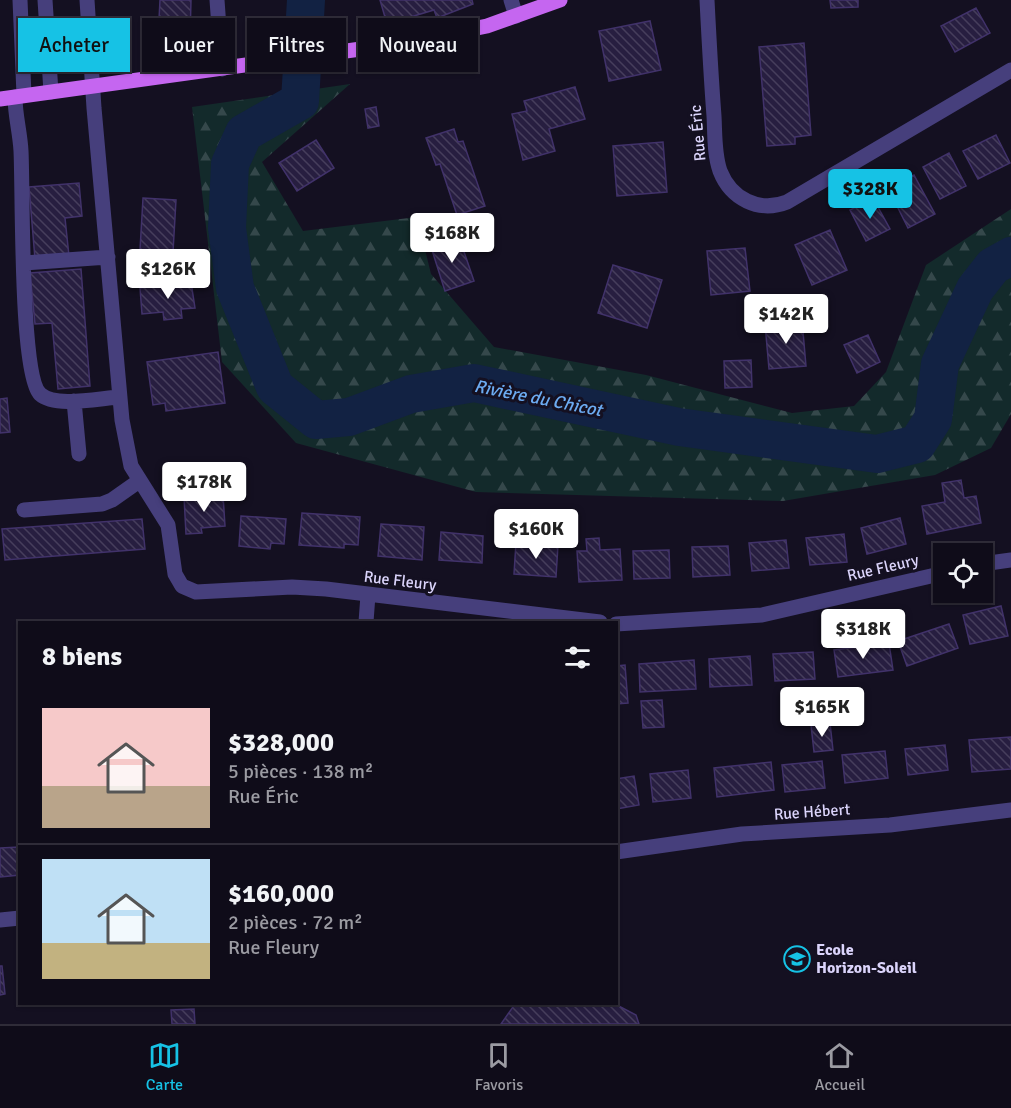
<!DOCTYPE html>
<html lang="fr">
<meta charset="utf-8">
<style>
body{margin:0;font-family:Signika,sans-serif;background:#181522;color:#f1f3f6;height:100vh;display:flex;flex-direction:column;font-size:22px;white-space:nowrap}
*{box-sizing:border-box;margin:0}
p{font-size:20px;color:#9b9ba2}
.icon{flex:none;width:33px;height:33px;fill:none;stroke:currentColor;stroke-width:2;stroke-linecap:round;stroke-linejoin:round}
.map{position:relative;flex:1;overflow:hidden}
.drawer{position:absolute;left:18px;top:621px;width:600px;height:384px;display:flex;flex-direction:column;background:#0f0c19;border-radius:0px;box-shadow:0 2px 4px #0004,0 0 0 2px #2f2c38}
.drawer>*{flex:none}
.guide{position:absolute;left:18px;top:18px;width:600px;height:54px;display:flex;gap:12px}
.controls{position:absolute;left:933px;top:543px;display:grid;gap:12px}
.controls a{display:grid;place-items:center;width:60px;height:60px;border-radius:0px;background:#0f0c19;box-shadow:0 2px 4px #0004,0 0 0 2px #2f2c38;font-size:30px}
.price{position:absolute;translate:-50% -51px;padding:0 14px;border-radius:6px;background:#fff;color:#222;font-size:20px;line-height:39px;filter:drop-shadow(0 2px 3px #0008)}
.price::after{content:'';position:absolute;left:50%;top:36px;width:18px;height:14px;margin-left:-9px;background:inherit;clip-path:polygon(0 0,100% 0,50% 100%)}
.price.active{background:#16c2e5;color:#111}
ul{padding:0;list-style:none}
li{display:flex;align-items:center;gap:18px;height:150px;padding:0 24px}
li+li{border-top:2px solid #2f2c38}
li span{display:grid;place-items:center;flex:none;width:168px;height:120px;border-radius:0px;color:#555}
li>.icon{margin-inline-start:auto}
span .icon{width:72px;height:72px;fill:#fffc;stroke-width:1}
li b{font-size:26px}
h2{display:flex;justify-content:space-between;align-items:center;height:72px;padding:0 24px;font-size:26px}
.pill{padding:0 21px;border-radius:0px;background:#0f0c19;box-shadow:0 2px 4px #0004,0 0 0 2px #2f2c38;font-size:21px;line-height:54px}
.pill.active{background:#16c2e5;color:#111}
.dock{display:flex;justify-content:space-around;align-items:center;height:84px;border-top:2px solid #2f2c38;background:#0f0c19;font-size:16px;color:#9b9ba2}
.dock a{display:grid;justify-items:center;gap:3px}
.dock .active{color:#16c2e5}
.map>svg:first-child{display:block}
.forest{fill:url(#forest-firs)}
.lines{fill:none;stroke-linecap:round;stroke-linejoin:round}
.river{stroke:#122243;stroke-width:38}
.building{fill:url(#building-back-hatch);stroke:#41326a;stroke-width:1.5}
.minor{stroke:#463f7c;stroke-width:15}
.major{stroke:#c566f0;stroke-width:15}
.labels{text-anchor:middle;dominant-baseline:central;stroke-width:6;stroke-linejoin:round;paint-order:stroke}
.street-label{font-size:16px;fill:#dbd4fb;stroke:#141021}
.poi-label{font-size:16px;font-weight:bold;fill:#dbd4fb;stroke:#141021;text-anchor:start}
.water-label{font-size:18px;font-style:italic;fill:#6cabf1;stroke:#141021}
</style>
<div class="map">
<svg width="1011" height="1024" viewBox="0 0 1011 1024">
<defs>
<pattern id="forest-firs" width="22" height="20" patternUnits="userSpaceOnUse" patternTransform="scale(1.5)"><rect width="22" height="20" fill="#132a2b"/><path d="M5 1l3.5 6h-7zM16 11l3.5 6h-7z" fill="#35484b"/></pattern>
<pattern id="building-back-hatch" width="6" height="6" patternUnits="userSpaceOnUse" patternTransform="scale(1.5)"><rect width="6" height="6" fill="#271e40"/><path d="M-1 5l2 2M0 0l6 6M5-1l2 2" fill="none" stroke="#463e5c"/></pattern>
</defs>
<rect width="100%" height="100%" fill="#141021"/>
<path class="forest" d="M350,84L262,162L303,231L417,217L431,274L494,347L646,375L792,413L854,406L886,372L926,265L1011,209V414L991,448L935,475L783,501L476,492L296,443L222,362L192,107Z"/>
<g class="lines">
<path class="river" d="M306,0L300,101L244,133L230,164L227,228L235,288L275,387L316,420L349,417L411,394L474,383L679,427L877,454L917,444L933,419L940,364L975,289L993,266L1011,256"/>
</g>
<path class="building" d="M160,0H191L190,40L158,39Z
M380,0H472L473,4L437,18L434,10L387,24Z
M830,0H858V7L831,8Z
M976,8L990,33L955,52L941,26Z
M650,21L661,70L609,81L599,31Z
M804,43L811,135L795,137V144L767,146L759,47Z
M575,87L585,119L549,129L555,151L523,160L512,114L527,111L524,101Z
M376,107L379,126L368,128L365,109Z
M454,129L458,142L463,141L485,206L457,215L440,164L436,165L426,138Z
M996,135L1010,163L978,179L963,151Z
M316,140L334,168L297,191L279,163Z
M663,142L667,192L617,196L613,146Z
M949,153L966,186L940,199L923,167Z
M914,175L935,214L908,228L888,188Z
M79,183L82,216L65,218L69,256L35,259L29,187Z
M143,198L176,200L173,252L140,250Z
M873,198L890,229L866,241L850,210Z
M830,230L847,270L812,285L795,245Z
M459,237L474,281L445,291L431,247Z
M745,248L750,291L711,295L707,251Z
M613,265L662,280L647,328L598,313Z
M81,269L90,386L58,389L52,323L35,324L30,273Z
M191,282L195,308L181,309L182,318L164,320L163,312L142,314L140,288Z
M802,320L806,366L769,369L765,324Z
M868,335L880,362L857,373L844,345Z
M218,352L225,403L166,411L165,403L153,405L147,362Z
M751,360L752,387L725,388L724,361Z
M7,398L10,432L0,433V399Z
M961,480L964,498L976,496L981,523L927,534L922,506L945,502L942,483Z
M223,495L225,526L201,528L202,533L186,534L184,497Z
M302,513L360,517L358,545L344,544V548L299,545Z
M241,516L286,519L284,544L271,543L270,549L239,546Z
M900,518L906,544L867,554L861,528Z
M142,519L145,549L5,560L2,529Z
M381,524L424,527L422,560L378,556Z
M441,532L483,536L482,563L439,560Z
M844,534L847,562L810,565L806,538Z
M599,538L600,550L620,549L622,580L579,582L577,551H587L586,539Z
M786,540L789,568L752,571L749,543Z
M516,542L558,545L556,577L514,574Z
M728,546L730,575L693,577L692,547Z
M669,550L670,578L634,579L633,551Z
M1001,606L1008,636L970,644L963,615Z
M949,624L958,648L907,666L898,641Z
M889,643L893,670L838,677L834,650Z
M813,652L815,679L775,681L773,654Z
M750,656L752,685L710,687L709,659Z
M694,660L696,689L640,692L639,664Z
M625,665L628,703L616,704V666Z
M662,700L664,727L643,728L641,701Z
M830,723L833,750L814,752L811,725Z
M1011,737V769L972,772L969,740Z
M945,745L948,770L908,775L905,749Z
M885,751L888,778L845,783L842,755Z
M822,761L825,788L785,792L782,765Z
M771,762L774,790L717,797L714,768Z
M688,770L691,798L653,802L650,774Z
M634,776L639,805L616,809V779Z
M19,847L20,875L0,877V848Z
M0,966H2L5,994L0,995Z
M515,1004H615L636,1015L639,1024H501Z
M194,1009L195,1024H172L171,1010Z"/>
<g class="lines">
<path class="minor" d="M20,0L24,95
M45,0L51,92
M87,0L94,108L122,420L131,466L168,525L175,574L182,586L196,592L292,587L326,589L600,622
M217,0L222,69
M511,0L516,16
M707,0C709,39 711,77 714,116C715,133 714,154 720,171C731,199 759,213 787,202L1011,70
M15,97C15,115 20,132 21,151C23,189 20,375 40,394C55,408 100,398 120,397
M24,263L108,257
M74,401L79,454
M24,510L102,504L112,500L139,481
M982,564L1011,560
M366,622L368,595
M616,624L762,615L944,573
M616,852L742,834L890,825L1011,810
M0,920L20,918"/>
<path class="major" d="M0,99L404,43L487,26L560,0"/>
</g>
<defs>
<g id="school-ring" transform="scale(1.35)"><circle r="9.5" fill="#141021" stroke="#16c2e5" stroke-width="1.5"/><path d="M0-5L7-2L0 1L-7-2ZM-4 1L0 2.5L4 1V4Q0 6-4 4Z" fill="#16c2e5"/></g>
</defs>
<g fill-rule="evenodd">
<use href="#school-ring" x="797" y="959"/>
</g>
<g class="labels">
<g class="street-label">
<text transform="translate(698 133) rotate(-95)">Rue Éric</text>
<text transform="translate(883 568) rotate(-13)">Rue Fleury</text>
<text transform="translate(400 581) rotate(7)">Rue Fleury</text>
<text transform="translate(812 812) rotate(-4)">Rue Hébert</text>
</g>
<g class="poi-label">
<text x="816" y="950">Ecole<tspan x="816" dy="18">Horizon-Soleil</tspan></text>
</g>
<g class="water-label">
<text transform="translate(538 398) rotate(11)">Rivière du Chicot</text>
</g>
</g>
</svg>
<div class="controls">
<a><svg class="icon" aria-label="locate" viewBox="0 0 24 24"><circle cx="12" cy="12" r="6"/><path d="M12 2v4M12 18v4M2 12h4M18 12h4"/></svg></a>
</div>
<b class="price active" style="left:870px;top:220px">$328K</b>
<b class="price" style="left:452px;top:264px">$168K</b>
<b class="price" style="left:168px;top:300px">$126K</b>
<b class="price" style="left:786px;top:345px">$142K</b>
<b class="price" style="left:204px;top:513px">$178K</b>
<b class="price" style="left:536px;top:560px">$160K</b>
<b class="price" style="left:863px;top:660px">$318K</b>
<b class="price" style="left:822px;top:738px">$165K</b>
<div class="guide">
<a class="pill active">Acheter</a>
<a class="pill">Louer</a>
<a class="pill">Filtres</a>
<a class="pill">Nouveau</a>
</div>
<section class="drawer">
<h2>8 biens<svg class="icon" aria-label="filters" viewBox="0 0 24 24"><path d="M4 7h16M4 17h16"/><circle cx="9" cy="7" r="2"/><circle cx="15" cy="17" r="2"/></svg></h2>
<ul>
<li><span style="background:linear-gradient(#f6c9c9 65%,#b9a48a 0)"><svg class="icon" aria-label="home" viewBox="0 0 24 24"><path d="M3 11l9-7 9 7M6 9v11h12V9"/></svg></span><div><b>$328,000</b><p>5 pièces · 138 m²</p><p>Rue Éric</p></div></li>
<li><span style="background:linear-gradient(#bfe0f5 70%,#c2b280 0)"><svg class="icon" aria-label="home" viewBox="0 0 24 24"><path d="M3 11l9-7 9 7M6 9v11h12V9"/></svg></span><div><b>$160,000</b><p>2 pièces · 72 m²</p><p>Rue Fleury</p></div></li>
</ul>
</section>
</div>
<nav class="dock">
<a class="active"><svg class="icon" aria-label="map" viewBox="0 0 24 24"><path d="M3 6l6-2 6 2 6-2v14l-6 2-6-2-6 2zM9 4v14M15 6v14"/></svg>Carte</a>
<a><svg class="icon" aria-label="saved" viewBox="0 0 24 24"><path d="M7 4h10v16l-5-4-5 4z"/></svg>Favoris</a>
<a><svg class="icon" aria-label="home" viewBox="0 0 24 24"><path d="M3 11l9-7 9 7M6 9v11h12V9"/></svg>Accueil</a>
</nav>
